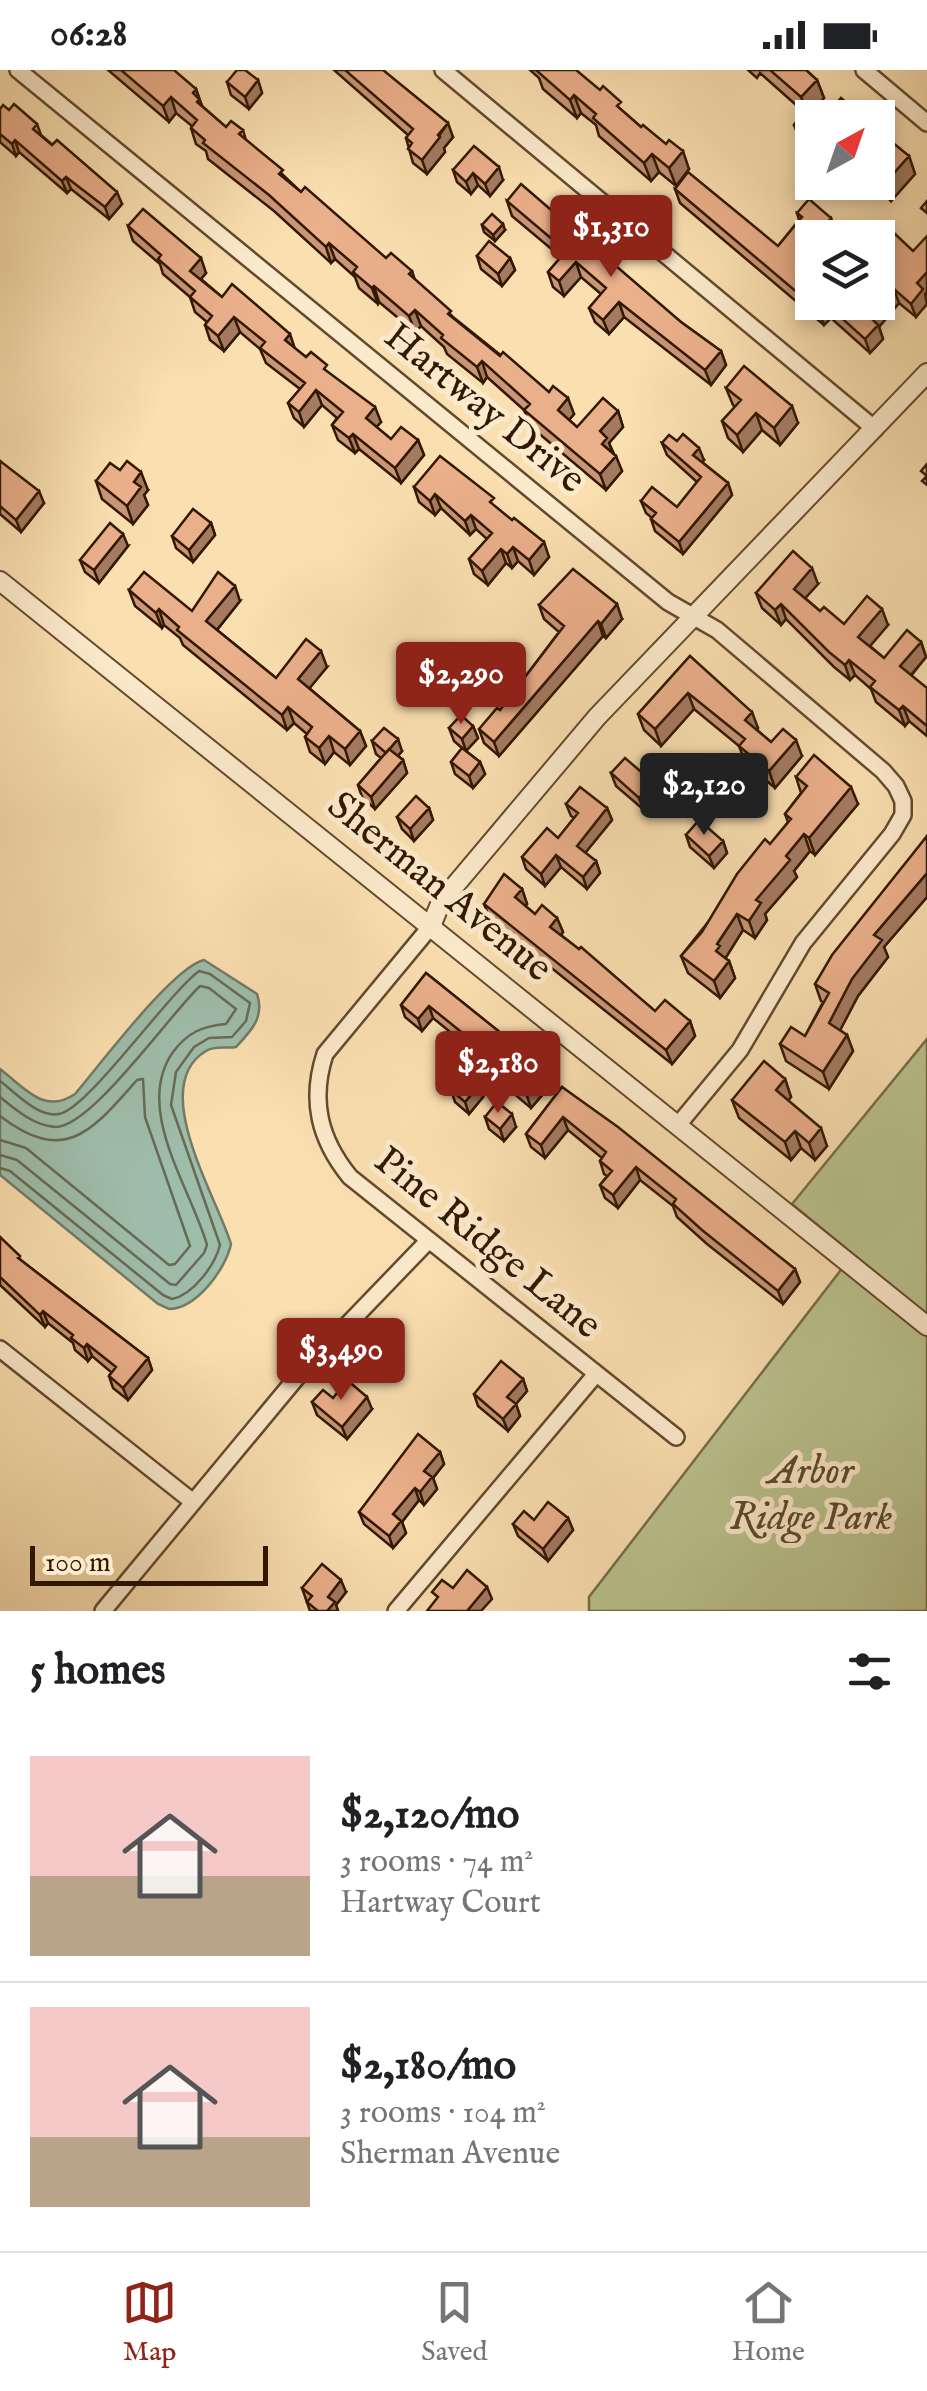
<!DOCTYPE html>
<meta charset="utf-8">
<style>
body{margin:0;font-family:"IM FELL English",serif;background:#f2f2f2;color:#202124;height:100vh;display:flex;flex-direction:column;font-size:38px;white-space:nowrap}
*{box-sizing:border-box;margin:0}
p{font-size:32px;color:#757577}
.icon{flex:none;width:55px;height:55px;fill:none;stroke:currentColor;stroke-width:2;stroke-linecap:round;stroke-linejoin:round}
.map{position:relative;height:1541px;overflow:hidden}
.side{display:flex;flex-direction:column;background:#fff;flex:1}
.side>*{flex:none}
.needle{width:65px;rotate:40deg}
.tools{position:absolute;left:795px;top:30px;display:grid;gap:20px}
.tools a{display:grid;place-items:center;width:100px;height:100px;border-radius:0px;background:#fff;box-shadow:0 5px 15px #0003;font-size:50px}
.scale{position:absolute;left:30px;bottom:25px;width:238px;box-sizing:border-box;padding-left:10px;border:5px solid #321800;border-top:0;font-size:28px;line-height:35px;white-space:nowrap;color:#321800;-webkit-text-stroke:8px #fceacc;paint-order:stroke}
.price{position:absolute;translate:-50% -85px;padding:0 22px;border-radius:10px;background:#8f2418;color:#fff;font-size:32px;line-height:65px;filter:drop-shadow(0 2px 5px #0008)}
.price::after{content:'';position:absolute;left:50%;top:60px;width:30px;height:22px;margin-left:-15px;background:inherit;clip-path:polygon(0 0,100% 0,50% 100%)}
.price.on{background:#222;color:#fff}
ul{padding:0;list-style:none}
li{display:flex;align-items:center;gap:30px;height:250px;padding:0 30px}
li+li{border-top:2px solid #e0e0e0}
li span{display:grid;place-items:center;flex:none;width:280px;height:200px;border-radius:0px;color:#555}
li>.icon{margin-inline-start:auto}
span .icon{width:120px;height:120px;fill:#fffc;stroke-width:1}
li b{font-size:42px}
h2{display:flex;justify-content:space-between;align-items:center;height:120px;padding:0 30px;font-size:42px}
.status{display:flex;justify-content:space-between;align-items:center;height:70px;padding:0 50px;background:#fff;direction:ltr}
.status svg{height:28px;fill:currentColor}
.tab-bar{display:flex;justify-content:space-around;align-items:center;height:140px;border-top:2px solid #e0e0e0;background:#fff;font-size:28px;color:#757577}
.tab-bar a{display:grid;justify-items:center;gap:5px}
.tab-bar .on{color:#8f2418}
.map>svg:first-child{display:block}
.green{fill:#bac38f;stroke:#766e48;stroke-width:2.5}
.water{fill:#9ebdaa;stroke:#737b66;stroke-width:2.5}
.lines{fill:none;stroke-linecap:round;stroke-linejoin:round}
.shore{stroke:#686a55;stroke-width:2.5}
.minor-casing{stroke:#644a2c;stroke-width:20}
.tertiary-casing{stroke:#644a2c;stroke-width:22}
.minor{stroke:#fceacc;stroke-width:15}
.tertiary{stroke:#fceacc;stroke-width:18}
.wall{fill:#c99678;stroke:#321800;stroke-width:2.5}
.shaded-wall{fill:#a47a61;stroke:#321800;stroke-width:2.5}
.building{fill:#eaaf8b;stroke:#321800;stroke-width:2.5}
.labels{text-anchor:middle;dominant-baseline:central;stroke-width:10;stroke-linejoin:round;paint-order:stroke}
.street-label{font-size:40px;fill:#321800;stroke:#fceacc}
.park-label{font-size:40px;font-style:italic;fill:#5b4b2b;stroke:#fceacc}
</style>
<div class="status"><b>06:28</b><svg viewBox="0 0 49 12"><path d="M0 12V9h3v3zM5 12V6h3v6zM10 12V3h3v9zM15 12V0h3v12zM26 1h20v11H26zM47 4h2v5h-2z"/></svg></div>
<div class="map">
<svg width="927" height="1541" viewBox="0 0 927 1541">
<rect width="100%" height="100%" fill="#fadfb1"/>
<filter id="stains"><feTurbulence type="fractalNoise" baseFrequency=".002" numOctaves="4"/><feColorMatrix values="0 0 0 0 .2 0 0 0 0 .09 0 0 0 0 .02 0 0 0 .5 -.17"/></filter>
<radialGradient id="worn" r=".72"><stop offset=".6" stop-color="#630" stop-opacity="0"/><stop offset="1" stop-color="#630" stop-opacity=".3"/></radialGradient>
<path class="green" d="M927,969V1245L792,1134Z
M847,1192L927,1260V1541H589V1527Z"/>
<path class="water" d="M204,890L257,924C265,947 251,961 236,977C226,979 216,975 206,981C147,1016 217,1127 231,1174C226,1199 196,1239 169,1239L158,1234L0,1105V999C25,1018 44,1045 75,1024C99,996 173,897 204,890Z"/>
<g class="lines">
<path class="shore" d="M0,1011C16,1023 38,1048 59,1044C88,1039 166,926 199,901L210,904L250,933L246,951L232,967L209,968L194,977L176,1002L171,1035L220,1175C215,1195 193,1225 172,1229L163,1225L10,1101L0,1098
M0,1027C16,1040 33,1055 55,1057C91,1058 170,944 200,916L209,918L236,939L226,954C203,956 188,962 173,982C133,1039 191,1118 207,1175L204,1183L176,1215L170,1214L17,1090L0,1085
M0,1046C65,1096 92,1061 137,1010L143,1009L145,1047L190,1176L175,1194L169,1195L26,1078L0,1070"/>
<g class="minor-casing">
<path id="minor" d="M18,0L668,532L717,560L883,701L896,716L903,731V745L892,764L803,873L740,980L678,1055
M443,0L875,359
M864,0L927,53
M431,856L325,984C310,1030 319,1069 350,1107L676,1367
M0,1279L193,1432
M103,1541L298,1306L429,1170
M396,1541L596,1304"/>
</g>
<g class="tertiary-casing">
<path id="tertiary" d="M0,511L927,1256
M431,856L441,832L597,647L927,303"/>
</g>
<use href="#minor" class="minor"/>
<use href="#tertiary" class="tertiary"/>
</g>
<path class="wall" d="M108,0H161L196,19L202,36L226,57L243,60L246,70L301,122L386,188L412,201L415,210L453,247L574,344L569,350L577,357L618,341L623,357L609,373L622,401L606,420L530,356L524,340L487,307L483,313L447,284L444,277L421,256L415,262L379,232L378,234L359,218L355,207L335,189L331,193L274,141L208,89L206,81L196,74L191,58L192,56L176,43L169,52Z
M334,0H383L453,67L444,78L445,82L427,104L413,93L406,68L408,65Z
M530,0H576L689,99L676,116L659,102L651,111L599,66L596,55L581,43L577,48L543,19L539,8Z
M748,0H806L817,10L824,28L815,37L825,46L856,48H812V82L801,72L794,55L804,42L760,3L757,8Z
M258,10L262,23L249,39L231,25L227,12Z
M0,39L9,40L37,54L41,65L122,134L109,149L71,119L67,123L19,82L16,86L0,72Z
M878,80L882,84L909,86L915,104L891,131L870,112H878Z
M453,100L503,110L490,126L478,115L471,124L457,112Z
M675,119L778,176L799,150L797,143L836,162L834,164L812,168V201L811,203L812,232H878V187L927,222L916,247L899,233L879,257L883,269L870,283L831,248L824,255L680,133Z
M507,131L681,252L721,281L726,295L711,315L624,247L609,264L595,252L589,238L601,224L581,207L564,226L553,217L548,202L561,187L512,146Z
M482,155L505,160L495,171L484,162Z
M128,156L206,203L201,209L222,227L330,304L381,352L376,357L391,369L418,370L424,385L401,413L359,379L355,383L338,370L332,355L337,348L322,335L304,357L294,348L288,333L300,319L266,293L260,279L240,262L224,281L210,270L205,255L207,252L195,242L190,227L163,204L160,194L133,171Z
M477,186L510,188L515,200L502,216L481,199Z
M726,318L798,353L780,375L762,360L743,382L728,368L722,351L735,337L733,335Z
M662,373L704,390L702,392L728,413L732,425L683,484L655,461L651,449L652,448L646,443L641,431L677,437L697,412L667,385Z
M0,391L44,433L21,462L0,444Z
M96,411L148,420L144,425L148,435L133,454L102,429Z
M414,417L497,438L549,487L534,505L518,491L512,498L506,493L488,515L474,504L469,489L487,469L476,459L470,465L441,438L435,445L419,432Z
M211,453L215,465L193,492L176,478L172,466Z
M128,476L99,513L85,502L80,490Z
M818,514L805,528L820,541L844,554L888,555L870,576L884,588L921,572L926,587L911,606L927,618V666L909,651L905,656L876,632L871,619L855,605L850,610L834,597L786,549L781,555L762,538L756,523Z
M129,520L192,541L240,531L217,560L276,608L327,597L309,618L360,661L366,676L350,695L334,682L325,694L310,682L305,667L307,664L294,653L287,660L183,575L180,568L164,555L162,558L135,536Z
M539,535L622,549L606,568L603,566L499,686L484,673L479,659L500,640L559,562L544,549Z
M690,586L758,658L757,660L771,672L802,686L775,718L745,692L739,676L694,639L661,676L644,660L638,644Z
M473,656L478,668L466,681L480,692L485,704L473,718L455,704L451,692L462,678L454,671L449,658Z
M372,671L402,681L398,686L403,690L407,703L375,739L362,727L358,715L381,688L376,684Z
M611,703L653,712L657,724L644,740L616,716Z
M796,707L858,734L815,785L810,781L794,801L797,807L765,844L767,850L755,868L743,860L725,888L729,891L735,908L720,928L688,903L681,886L788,752L785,744L801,723Z
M566,734L607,738L612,750L585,783L596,791L600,803L587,819L561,797L545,816L526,799L522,787L558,768L574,748L571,746Z
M429,738L433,750L414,771L402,759L397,747Z
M686,765L723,771L727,783L714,798L690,777Z
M927,766V827L884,877L888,887L858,926L840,960L847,965L853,981L829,1019L786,991L780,974L805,966L823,932L821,931L815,914Z
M522,819L527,834L525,836L535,844L557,848L563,862L561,865L655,941L690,951L695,966L672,994L490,849L484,834Z
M426,903L507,968L509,974L550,1016L531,1038L506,1017L501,1005L502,1004L433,948L422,961L405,947L401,935Z
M785,1009L791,1027L788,1030L827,1076L815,1090L801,1078L791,1090L739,1048L732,1030Z
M562,1017L795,1199L800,1212L783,1234L707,1174L677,1147L673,1136L640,1110L618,1138L605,1128L600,1115L607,1106L604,1104L600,1091L602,1088L568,1060L545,1088L531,1077L526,1064Z
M451,1020L483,1027L469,1044L455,1032Z
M485,1047L516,1057L504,1071L489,1059Z
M0,1167L22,1191L148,1288L152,1300L128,1330L113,1318L109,1306L111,1302L92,1286L88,1291L75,1280L73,1273L48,1253L45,1257L0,1215Z
M523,1309L527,1321L516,1334L520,1346L508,1361L478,1336L474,1324Z
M333,1328L372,1339L347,1369L317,1345L312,1332Z
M440,1382L444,1394L433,1408L437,1419L424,1435L419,1430L402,1452L406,1463L393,1478L364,1454L359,1442Z
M568,1448L573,1460L548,1491L518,1466L513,1454L534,1450Z
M302,1518L346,1522L336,1535L338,1541H310Z"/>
<path class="shaded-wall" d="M258,10L262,23L249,39L245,27Z
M817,10L824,28L808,45L801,27Z
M196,19L205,45L202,48L193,23Z
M574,25L581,43L577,48L570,30Z
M171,27L176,43L169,52L163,36Z
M852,37L856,48H843Z
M448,53L453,67L444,78L445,82L427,104L422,90Z
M15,70L19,82L16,86L12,74Z
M683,81L689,99L676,116L669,98Z
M652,84L659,102L651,111L644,93Z
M909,86L915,104L891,131L885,113Z
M499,97L503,110L490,126L485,114Z
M473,103L478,115L471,124L466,112Z
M66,107L71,119L67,123L62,111Z
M117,122L122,134L109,149L105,137Z
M831,148L836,162L831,168L824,156Z
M503,154L505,160L495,171L493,165Z
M329,173L335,189L331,193L326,177Z
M812,181V201L807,208L802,194Z
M201,188L206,203L195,216L190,201Z
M510,188L515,200L502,216L498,204Z
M576,192L581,207L564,226L559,211Z
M927,202V222L925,224L927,234L916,247L911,234L917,213Z
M374,216L379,232L378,234L372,218Z
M894,219L899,233L879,257L883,269L870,283L865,269L871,248Z
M619,232L624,247L609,264L603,250Z
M826,234L831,248L824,255L819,241Z
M415,240L421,256L415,262L409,246Z
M234,247L240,262L224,281L218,266Z
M290,264L295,279L285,270Z
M721,281L726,295L711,315L705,300Z
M482,291L487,307L483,313L477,297Z
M316,320L322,335L304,357L299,342Z
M568,328L574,344L564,356L558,340Z
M792,336L798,353L780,375L774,358Z
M375,337L381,352L371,363L366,348Z
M618,341L623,357L609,373L613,384L602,374L600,361Z
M756,343L762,360L743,382L737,365Z
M353,364L359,379L355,383L349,368Z
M418,370L424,385L401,413L395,398Z
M699,378L704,390L698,397L693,385Z
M616,386L622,401L606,420L600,404Z
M141,402L148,420L144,425L148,435L133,454L127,436L134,412Z
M728,413L732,425L683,484L679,472Z
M39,421L44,433L21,462L16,450Z
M435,424L441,438L435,445L430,431Z
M471,445L476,459L470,465L465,451Z
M211,453L215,465L193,492L189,480Z
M123,464L128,476L99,513L94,500Z
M544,472L549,487L534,505L529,490Z
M513,477L518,491L512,498L507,484Z
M501,479L506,493L488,515L482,501Z
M812,498L818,514L800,534L794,519Z
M235,516L240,531L212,566L206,551Z
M617,534L622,549L606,568L601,554Z
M781,534L786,549L781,555L775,540Z
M159,539L164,555L162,558L156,543Z
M882,539L888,555L864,583L858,567Z
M598,551L603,566L499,686L494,672Z
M921,572L926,587L905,612L900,596Z
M321,581L327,597L304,625L298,609Z
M849,590L855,605L850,610L845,595Z
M688,623L694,639L661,676L655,659Z
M903,636L909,651L905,656L899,640Z
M288,637L294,653L287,660L282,645Z
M752,642L758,658L751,667L745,650Z
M473,656L478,668L466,681L462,669Z
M360,661L366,676L350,695L345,679Z
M329,666L334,682L325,694L319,678Z
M398,669L402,681L390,695L386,683Z
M796,670L802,686L775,718L769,701Z
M403,690L407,703L375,739L371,727Z
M480,692L485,704L473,718L469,706Z
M653,712L657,724L644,740L639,728Z
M851,717L858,734L815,785L809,768Z
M429,738L433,750L414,771L410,759Z
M607,738L612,750L581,788L577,776Z
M804,764L810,781L794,801L797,807L765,844L767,850L755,868L749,851L756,830L786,786Z
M723,771L727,783L714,798L709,786Z
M556,785L561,797L545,816L541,804Z
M596,791L600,803L587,819L583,807Z
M927,803V827L884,877L888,887L858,926L835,970L829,953L874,865Z
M522,819L527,834L520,842L515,827Z
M737,844L743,860L725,889L716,881L717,874Z
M557,848L563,862L556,871L550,857Z
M729,891L735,908L720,928L714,911Z
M429,936L433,948L422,961L418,949Z
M690,951L695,966L672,994L666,980Z
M847,965L853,981L829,1019L823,1002Z
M545,1004L550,1016L531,1038L527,1026Z
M785,1009L791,1027L782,1038L776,1020Z
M479,1015L483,1027L469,1044L465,1032Z
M512,1044L516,1057L504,1071L500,1059Z
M563,1047L568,1060L545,1088L541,1075Z
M821,1058L827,1076L815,1090L809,1073Z
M795,1061L801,1078L791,1090L785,1072Z
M636,1097L640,1110L618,1138L613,1125Z
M795,1199L800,1212L783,1234L778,1221Z
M43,1241L48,1253L45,1257L40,1245Z
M87,1274L92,1286L88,1291L84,1278Z
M148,1288L152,1300L128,1330L123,1318Z
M523,1309L527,1321L516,1334L520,1346L508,1361L503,1349L507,1327Z
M367,1327L372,1339L347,1369L342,1357Z
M440,1382L444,1394L433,1408L437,1419L424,1435L420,1422L424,1401Z
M415,1418L419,1430L402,1452L406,1463L393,1478L389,1466L393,1444Z
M568,1448L573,1460L548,1491L543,1479Z
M341,1510L346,1522L336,1535L338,1541H327L328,1527Z
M487,1517L492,1529L481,1541H467Z"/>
<path class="building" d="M121,0H174L196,19L193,23L199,29L197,32L226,57L231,51L243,60L239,64L283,100L279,104L301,122L305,117L386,188L391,183L412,201L409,204L451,241L448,244L500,286L503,282L549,322L553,316L568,328L558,340L577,357L603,328L618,341L600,361L607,368L602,374L616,386L600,404L524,340L530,334L482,291L477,297L441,268L443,265L415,240L409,246L374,216L372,218L353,202L357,197L329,173L326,177L269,125L203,73L205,70L191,58L197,50L171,27L163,36Z
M237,0H245L258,10L245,27L227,12Z
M345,0H383L448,53L438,65L440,67L422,90L408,79L412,73L406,68L413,59Z
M538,0H576L600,20L603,16L621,32L617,36L641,57L643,55L666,74L669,70L683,81L669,98L652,84L644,93L593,48L596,44L574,25L570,30L537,1Z
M770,0H806L817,10L801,27Z
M841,28L852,37L843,48H812V70L794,55L811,34L825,46Z
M14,34L37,54L33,59L52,75L57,70L117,122L105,137L66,107L62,111L15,70L12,74L0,64V39L3,35L9,40Z
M892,72L909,86L885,113L878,107V80L882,84Z
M474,76L499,97L485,114L473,103L466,112L453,100Z
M688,102L778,176L802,147L797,143L809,129L831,148L824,156L839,168H812V181L802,194L812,204V232H878V187L894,163L913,181L927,166V202L917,213L923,219L911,234L894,219L871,248L878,255L865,269L826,234L819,241L675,119Z
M521,114L681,252L721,281L705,300L619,232L603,250L589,238L606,218L576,192L559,211L548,202L566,181L507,131Z
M927,131V143L921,138Z
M143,139L201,188L190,201L222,227L232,214L290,264L285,270L306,287L311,282L327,295L324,299L375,337L366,348L391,369L401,357L418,370L395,398L353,364L349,368L332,355L343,342L316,320L299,342L288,333L305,313L260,278L265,272L234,247L218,266L205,255L212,246L190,227L195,221L158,189L161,185L128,156Z
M492,144L503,154L493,165L482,155Z
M489,171L510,188L498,204L477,186Z
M744,296L792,336L774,358L756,343L737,365L722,351L741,330L726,318Z
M683,364L699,378L693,385L728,413L679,472L651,449L656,443L641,431L652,417L677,437L701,407L662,373L669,365L677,371Z
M440,386L494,428L490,432L512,450L514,448L544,472L529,490L513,477L507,484L501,479L482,501L469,489L492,463L471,445L465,451L435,424L430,431L414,417Z
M0,391L39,421L16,450L0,436Z
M127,391L141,402L134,412L141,417L127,436L96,411L110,393L120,400Z
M927,394V415L922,411L927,406L921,401Z
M193,439L211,453L189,480L172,466Z
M110,453L123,464L94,500L80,490Z
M793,481L812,498L794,519L820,541L824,537L844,554L867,526L882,539L858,567L884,588L907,560L921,572L900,596L927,618V656L903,636L899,640L870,617L875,611L849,590L845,595L829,582L781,534L775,540L756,523Z
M573,499L617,534L601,554L598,551L494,672L479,659L497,638L500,640L564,556L539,535Z
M144,502L192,541L218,502L235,516L206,551L276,608L306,569L321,581L298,609L360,661L345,679L329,666L319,678L305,667L312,657L288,637L282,645L177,560L179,557L159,539L156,543L129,520Z
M690,586L752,642L745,650L771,672L783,659L796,670L769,701L739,676L745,669L688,623L655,659L638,644Z
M461,645L473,656L462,669L449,658Z
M384,658L398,669L386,683L372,671Z
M462,678L480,692L469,706L451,692Z
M389,679L403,690L371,727L358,715Z
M814,685L851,717L809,768L804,764L786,786L790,790L756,830L761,833L749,851L737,844L717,874L720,876L716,881L729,891L714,911L681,886L702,862L737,804L765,769L770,774L791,749L785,744L807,716L796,707Z
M625,688L653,712L639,728L611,703Z
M580,717L607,738L577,776L596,791L583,807L556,785L541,804L522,787L547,758L558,768L578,743L566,734Z
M416,726L429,738L410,759L397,747Z
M699,750L723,771L709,786L686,765Z
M927,766V803L874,865L882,870L852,909L829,953L847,965L823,1002L780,974L791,957L805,966L829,923L815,914L832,885Z
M504,804L522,819L515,827L535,844L542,835L557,848L550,857L579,879L581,877L655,941L665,930L690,951L666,980L484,834Z
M426,903L507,968L504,970L545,1004L527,1026L501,1005L506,998L429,936L418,949L401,935Z
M764,991L785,1009L776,1020L821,1058L809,1073L795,1061L785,1072L732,1030Z
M465,1003L479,1015L465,1032L451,1020Z
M562,1017L618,1057L795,1199L778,1221L702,1160L673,1134L676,1129L636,1097L613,1125L600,1115L612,1101L600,1091L606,1082L563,1047L541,1075L526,1064Z
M497,1032L512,1044L500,1059L485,1047Z
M0,1167L20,1186L18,1188L148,1288L123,1318L109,1306L116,1297L87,1274L84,1278L71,1268L73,1265L43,1241L40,1245L0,1207Z
M501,1291L523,1309L507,1327L516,1334L503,1349L474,1324Z
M347,1310L367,1327L342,1357L312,1332L323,1320L333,1328Z
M418,1364L440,1382L424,1401L432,1407L420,1422L415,1418L393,1444L401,1451L389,1466L359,1442Z
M548,1432L568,1448L543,1479L513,1454L524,1441L534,1450Z
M322,1494L341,1510L328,1527L335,1532L327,1541H318L307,1532L312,1526L302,1518Z
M467,1500L487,1517L467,1541H427L438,1527L432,1522L442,1510L453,1518Z"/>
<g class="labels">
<g class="street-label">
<text transform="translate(484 339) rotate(39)">Hartway Drive</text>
<text transform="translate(439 818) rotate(39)">Sherman Avenue</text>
<text transform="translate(487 1174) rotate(39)">Pine Ridge Lane</text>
</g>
<g class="park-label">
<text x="811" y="1402">Arbor<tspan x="811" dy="46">Ridge Park</tspan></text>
</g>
</g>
<rect width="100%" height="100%" filter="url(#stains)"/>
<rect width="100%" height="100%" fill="url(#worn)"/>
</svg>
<div class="tools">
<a><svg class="needle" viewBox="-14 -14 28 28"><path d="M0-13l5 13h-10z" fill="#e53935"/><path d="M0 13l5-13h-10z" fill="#757577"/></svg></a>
<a><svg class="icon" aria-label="layers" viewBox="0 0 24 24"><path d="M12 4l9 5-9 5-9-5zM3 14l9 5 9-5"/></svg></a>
</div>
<div class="scale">100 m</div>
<b class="price" style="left:611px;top:210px">$1,310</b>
<b class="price" style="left:461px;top:657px">$2,290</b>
<b class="price on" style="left:704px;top:768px">$2,120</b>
<b class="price" style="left:498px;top:1046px">$2,180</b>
<b class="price" style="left:341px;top:1333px">$3,490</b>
</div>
<section class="side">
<h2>5 homes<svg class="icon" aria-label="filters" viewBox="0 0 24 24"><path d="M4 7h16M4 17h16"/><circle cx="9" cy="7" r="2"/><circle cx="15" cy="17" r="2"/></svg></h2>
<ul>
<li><span style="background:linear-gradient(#f6c9c9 60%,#b9a48a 0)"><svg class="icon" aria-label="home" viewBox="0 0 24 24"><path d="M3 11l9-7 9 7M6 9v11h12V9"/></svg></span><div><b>$2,120/mo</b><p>3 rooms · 74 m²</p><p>Hartway Court</p></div></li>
<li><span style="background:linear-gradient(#f6c9c9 65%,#b9a48a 0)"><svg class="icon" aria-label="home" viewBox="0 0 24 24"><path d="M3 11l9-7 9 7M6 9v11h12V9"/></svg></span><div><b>$2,180/mo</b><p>3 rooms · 104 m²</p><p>Sherman Avenue</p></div></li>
</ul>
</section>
<nav class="tab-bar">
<a class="on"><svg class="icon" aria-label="map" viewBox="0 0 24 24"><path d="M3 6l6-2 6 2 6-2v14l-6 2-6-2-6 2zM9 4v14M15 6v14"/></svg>Map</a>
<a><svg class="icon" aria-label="saved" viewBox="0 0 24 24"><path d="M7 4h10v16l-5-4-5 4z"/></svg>Saved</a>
<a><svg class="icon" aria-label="home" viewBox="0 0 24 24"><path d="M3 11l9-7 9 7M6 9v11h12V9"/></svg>Home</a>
</nav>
